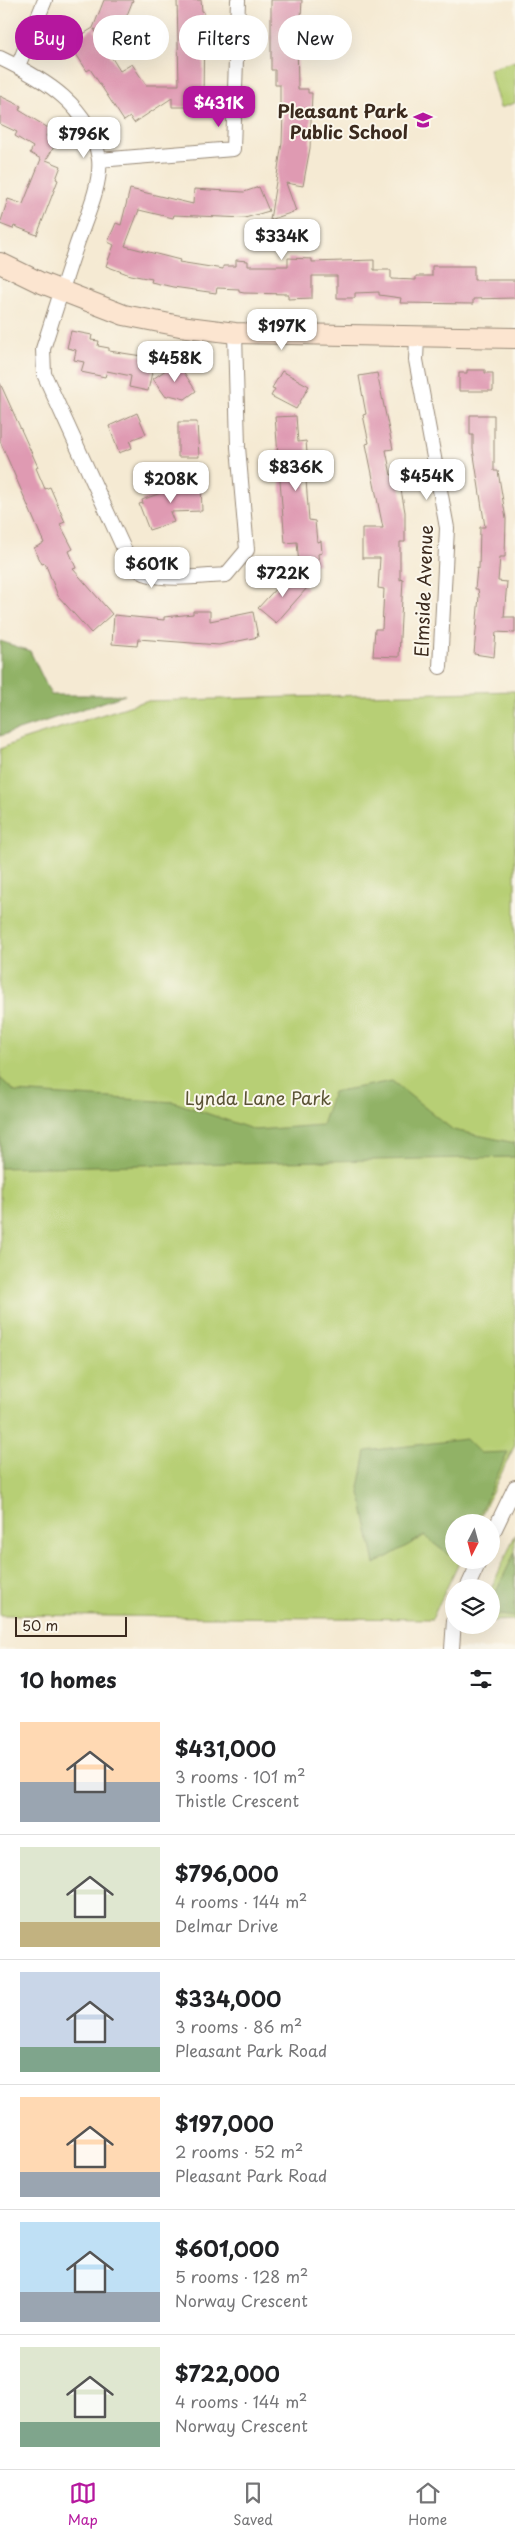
<!DOCTYPE html>
<meta charset="utf-8">
<style>
body{margin:0;font-family:"Playpen Sans",sans-serif;background:#f6f6f6;color:#202124;height:100vh;display:flex;flex-direction:column;font-size:19px;white-space:nowrap}
*{box-sizing:border-box;margin:0}
p{font-size:16px;color:#757577}
.icon{flex:none;width:28px;height:28px;fill:none;stroke:currentColor;stroke-width:2;stroke-linecap:round;stroke-linejoin:round}
.map{position:relative;height:1649px;overflow:hidden}
.panel{display:flex;flex-direction:column;background:#fff;flex:1}
.panel>*{flex:none}
.top-card{position:absolute;left:15px;top:15px;width:485px;height:45px;display:flex;gap:10px}
.needle{width:32px;rotate:186deg}
.controls{position:absolute;left:445px;top:1514px;display:grid;gap:10px}
.controls a{display:grid;place-items:center;width:55px;height:55px;border-radius:50%;background:#fff;box-shadow:0 5px 20px #0002;font-size:25px}
.scale{position:absolute;left:15px;bottom:12px;width:112px;box-sizing:border-box;padding-left:5px;border:2px solid #3b2a1e;border-top:0;font-size:14px;line-height:18px;white-space:nowrap;color:#3b2a1e;-webkit-text-stroke:4px #fbf7ec;paint-order:stroke}
.price{position:absolute;translate:-50% -42px;padding:0 11px;border-radius:10px;background:#fff;color:#222;font-size:16px;line-height:32px;filter:drop-shadow(0 1px 2px #0008)}
.price::after{content:'';position:absolute;left:50%;top:30px;width:15px;height:11px;margin-left:-8px;background:inherit;clip-path:polygon(0 0,100% 0,50% 100%)}
.price.on{background:#b5179e;color:#fff}
ul{padding:0;list-style:none}
li{display:flex;align-items:center;gap:15px;height:125px;padding:0 20px}
li+li{border-top:1px solid #e0e0e0}
li span{display:grid;place-items:center;flex:none;width:140px;height:100px;border-radius:0px;color:#555}
li>.icon{margin-inline-start:auto}
span .icon{width:60px;height:60px;fill:#fffc;stroke-width:1}
li b{font-size:21px}
h2{display:flex;justify-content:space-between;align-items:center;height:60px;padding:0 20px;font-size:21px}
.pill{padding:0 18px;border-radius:22px;background:#fff;box-shadow:0 5px 20px #0002;font-size:18px;line-height:45px}
.pill.on{background:#b5179e;color:#fff}
.tabs{display:flex;justify-content:space-around;align-items:center;height:70px;border-top:1px solid #e0e0e0;background:#fff;font-size:14px;color:#757577}
.tabs a{display:grid;justify-items:center;gap:2px}
.tabs .on{color:#b5179e}
.map>svg:first-child{display:block}
.green{fill:#b7cf74;stroke:#797c49}
.forest{fill:#91b266;stroke:#666e42}
.building{fill:#df9ab2}
.lines{fill:none;stroke-linecap:round;stroke-linejoin:round}
.street-casing{stroke:#988a78;stroke-width:16}
.secondary-casing{stroke:#988a78;stroke-width:22}
.street{stroke:#fff;stroke-width:14}
.secondary{stroke:#fce5d0;stroke-width:20}
.labels{text-anchor:middle;dominant-baseline:central;stroke-width:4;stroke-linejoin:round;paint-order:stroke}
.poi-label{font-size:18px;font-weight:bold;fill:#3b2a1e;stroke:#fbf7ec;text-anchor:end}
.street-label{font-size:18px;fill:#3b2a1e;stroke:#fbf7ec}
.park-label{font-size:18px;fill:#5a5334;stroke:#fbf7ec}
</style>
<div class="map">
<svg width="515" height="1649" viewBox="0 0 515 1649">
<rect width="100%" height="100%" fill="#fbf7ec"/>
<filter id="ink" filterUnits="userSpaceOnUse"><feTurbulence type="fractalNoise" baseFrequency=".02" numOctaves="2"/><feDisplacementMap in="SourceGraphic" scale="10" xChannelSelector="R" yChannelSelector="G"/><feConvolveMatrix kernelMatrix="1 2 1 2 8 2 1 2 1" color-interpolation-filters="sRGB"/></filter>
<filter id="wash" filterUnits="userSpaceOnUse"><feTurbulence type="fractalNoise" baseFrequency=".0096" numOctaves="4" result="noise"/><feDisplacementMap in="SourceGraphic" scale="20" xChannelSelector="R" yChannelSelector="G"/><feGaussianBlur stdDeviation="1.12" result="paint"/><feColorMatrix in="noise" values="0 0 0 0 0 0 0 0 0 0 0 0 0 0 0 0 0 1.4 0 .05"/><feComposite in="paint" operator="in"/></filter>
<g filter="url(#wash)">
<rect width="100%" height="100%" fill="#f5ead3"/>
<path class="green" d="M515,61V103L500,108L489,69Z
M515,691V1445L478,1522H454V1560H460L432,1619L0,1615V749L19,741L145,701Z
M515,1535V1620L491,1621V1589Z"/>
<path class="forest" d="M0,641L30,651L51,695H125L0,736Z
M0,1078L15,1092L174,1102L255,1130L322,1125L333,1092L392,1081L453,1130L515,1143V1157L0,1168Z
M466,1439L480,1453L508,1452L476,1522H454V1559L424,1536L375,1564L359,1488L366,1451Z
M515,1552V1617L491,1614V1602Z"/>
<g id="blocks">
<path class="building" d="M104,0H133L118,38L94,29L120,71L132,64L146,85H179L177,0H201L202,11L204,12L203,102H189V107H172V98L134,123L130,117L124,121L94,75L90,69L87,71L69,43L93,28Z
M271,0H302L300,35H297L298,89H308V93H312L310,148L303,186L286,183L296,211L270,220L282,143L283,111L280,110V85H275V70H271Z
M0,96L21,106L19,110L50,129L46,136L57,142L46,160L61,166L56,179L58,180L37,235L14,226L13,229L0,224L8,199L23,204L41,159L30,153L33,147L15,136L17,132L0,124Z
M259,187L269,211L245,218L174,215L173,218L139,210L125,246L180,260L179,262L223,269V266H236V260L248,261V266H288V258L312,259V262L374,260V270H391V279L416,280V276H432V266H474V280H515V298L473,299V304L400,303L401,298L379,295V292L355,293V298H337V276H312V298L288,299V294L244,293L239,292V289L217,288L216,293L173,287L151,282L152,279L130,275L106,266L114,245L108,242L116,223L121,225L130,189L193,204L194,189L244,192Z
M71,331L92,335L91,340L99,341L98,346L109,348V351L155,358L148,391L129,387L131,376L107,371L105,377L81,372L84,362L74,360L76,350L67,348Z
M177,362L196,391L185,399L169,395L166,397L153,379Z
M467,370H485V373H493V391H459V373H467Z
M282,371L309,386L296,409L271,396L275,389L272,388Z
M377,373L393,449L386,450L391,475L398,473L405,512V542H400V580L403,579L399,657L373,656L375,629H382L384,589L378,588L380,558H362V528H383L366,444L369,443L363,415L366,414L359,376Z
M0,383L38,467L36,468L45,489L50,487L65,522L60,524L73,549L69,551L76,568L73,569L112,614L91,633L58,596L45,563L42,564L34,548L44,543L0,441Z
M137,413L146,434L133,439L130,442L132,448L119,453L109,426Z
M470,415H494V471H498L506,519L505,557H500L498,581L507,582L504,617H515V633L496,632L494,657L474,654L479,596L478,589H475L477,568L479,569L480,527H485L473,449V435H470Z
M296,416L298,442L306,441L307,453H304L309,520L315,521L317,542L321,541L322,553L318,554L319,564L299,565L297,542L285,543L275,417Z
M178,422H197L199,457H178Z
M179,483H201L202,511L170,512L174,522L149,530L139,504L143,503L142,500L179,486Z
M290,573L307,588L276,623L258,608Z
M193,611H210V621L253,612L258,637L219,645L138,639L137,646L112,644L114,615L164,620V617L193,614Z"/>
</g>
</g>
<g filter="url(#ink)">
<use href="#blocks" fill-opacity="0" stroke="#988a78" stroke-width="1"/>
<g class="lines">
<g class="street-casing">
<path id="street" d="M0,58C44,79 91,106 99,159C102,184 85,220 77,244C65,279 54,314 43,349L44,374L124,549C130,558 137,572 147,574C170,581 203,576 226,575L247,550L238,447L235,333
M18,66L45,0
M99,160L233,149L238,0
M417,338L416,360L447,528L440,667
M491,1537L515,1487
M467,1588L480,1560
M452,1649L454,1620"/>
</g>
<g class="secondary-casing">
<path id="secondary" d="M0,263L39,282L124,315L180,326L235,333L515,338"/>
</g>
<use href="#street" class="street"/>
<use href="#secondary" class="secondary"/>
</g>
</g>
<defs>
<g id="school-bare" transform="scale(1.5)"><path d="M0-5L7-2L0 1L-7-2ZM-4 1L0 2.5L4 1V4Q0 6-4 4Z" fill="#b5179e" stroke="#fbf7ec" stroke-width="2.5" paint-order="stroke"/></g>
</defs>
<g fill-rule="evenodd">
<use href="#school-bare" x="423" y="120"/>
</g>
<g class="labels">
<g class="poi-label">
<text x="408" y="110">Pleasant Park<tspan x="408" dy="21">Public School</tspan></text>
</g>
<g class="street-label">
<text transform="translate(423 591) rotate(-88)">Elmside Avenue</text>
</g>
<g class="park-label">
<text x="258" y="1097">Lynda Lane Park</text>
</g>
</g>
</svg>
<div class="controls">
<a><svg class="needle" viewBox="-14 -14 28 28"><path d="M0-13l5 13h-10z" fill="#e53935"/><path d="M0 13l5-13h-10z" fill="#757577"/></svg></a>
<a><svg class="icon" aria-label="layers" viewBox="0 0 24 24"><path d="M12 4l9 5-9 5-9-5zM3 14l9 5 9-5"/></svg></a>
</div>
<div class="scale">50 m</div>
<b class="price on" style="left:219px;top:128px">$431K</b>
<b class="price" style="left:84px;top:159px">$796K</b>
<b class="price" style="left:282px;top:261px">$334K</b>
<b class="price" style="left:282px;top:351px">$197K</b>
<b class="price" style="left:175px;top:383px">$458K</b>
<b class="price" style="left:296px;top:492px">$836K</b>
<b class="price" style="left:427px;top:501px">$454K</b>
<b class="price" style="left:171px;top:504px">$208K</b>
<b class="price" style="left:152px;top:589px">$601K</b>
<b class="price" style="left:283px;top:598px">$722K</b>
<div class="top-card">
<a class="pill on">Buy</a>
<a class="pill">Rent</a>
<a class="pill">Filters</a>
<a class="pill">New</a>
</div>
</div>
<section class="panel">
<h2>10 homes<svg class="icon" aria-label="filters" viewBox="0 0 24 24"><path d="M4 7h16M4 17h16"/><circle cx="9" cy="7" r="2"/><circle cx="15" cy="17" r="2"/></svg></h2>
<ul>
<li><span style="background:linear-gradient(#ffd9b3 60%,#9aa5b1 0)"><svg class="icon" aria-label="home" viewBox="0 0 24 24"><path d="M3 11l9-7 9 7M6 9v11h12V9"/></svg></span><div><b>$431,000</b><p>3 rooms · 101 m²</p><p>Thistle Crescent</p></div></li>
<li><span style="background:linear-gradient(#dfe7d0 75%,#c2b280 0)"><svg class="icon" aria-label="home" viewBox="0 0 24 24"><path d="M3 11l9-7 9 7M6 9v11h12V9"/></svg></span><div><b>$796,000</b><p>4 rooms · 144 m²</p><p>Delmar Drive</p></div></li>
<li><span style="background:linear-gradient(#c9d6e8 75%,#7fa58c 0)"><svg class="icon" aria-label="home" viewBox="0 0 24 24"><path d="M3 11l9-7 9 7M6 9v11h12V9"/></svg></span><div><b>$334,000</b><p>3 rooms · 86 m²</p><p>Pleasant Park Road</p></div></li>
<li><span style="background:linear-gradient(#ffd9b3 75%,#9aa5b1 0)"><svg class="icon" aria-label="home" viewBox="0 0 24 24"><path d="M3 11l9-7 9 7M6 9v11h12V9"/></svg></span><div><b>$197,000</b><p>2 rooms · 52 m²</p><p>Pleasant Park Road</p></div></li>
<li><span style="background:linear-gradient(#bfe0f5 70%,#9aa5b1 0)"><svg class="icon" aria-label="home" viewBox="0 0 24 24"><path d="M3 11l9-7 9 7M6 9v11h12V9"/></svg></span><div><b>$601,000</b><p>5 rooms · 128 m²</p><p>Norway Crescent</p></div></li>
<li><span style="background:linear-gradient(#dfe7d0 75%,#7fa58c 0)"><svg class="icon" aria-label="home" viewBox="0 0 24 24"><path d="M3 11l9-7 9 7M6 9v11h12V9"/></svg></span><div><b>$722,000</b><p>4 rooms · 144 m²</p><p>Norway Crescent</p></div></li>
</ul>
</section>
<nav class="tabs">
<a class="on"><svg class="icon" aria-label="map" viewBox="0 0 24 24"><path d="M3 6l6-2 6 2 6-2v14l-6 2-6-2-6 2zM9 4v14M15 6v14"/></svg>Map</a>
<a><svg class="icon" aria-label="saved" viewBox="0 0 24 24"><path d="M7 4h10v16l-5-4-5 4z"/></svg>Saved</a>
<a><svg class="icon" aria-label="home" viewBox="0 0 24 24"><path d="M3 11l9-7 9 7M6 9v11h12V9"/></svg>Home</a>
</nav>
